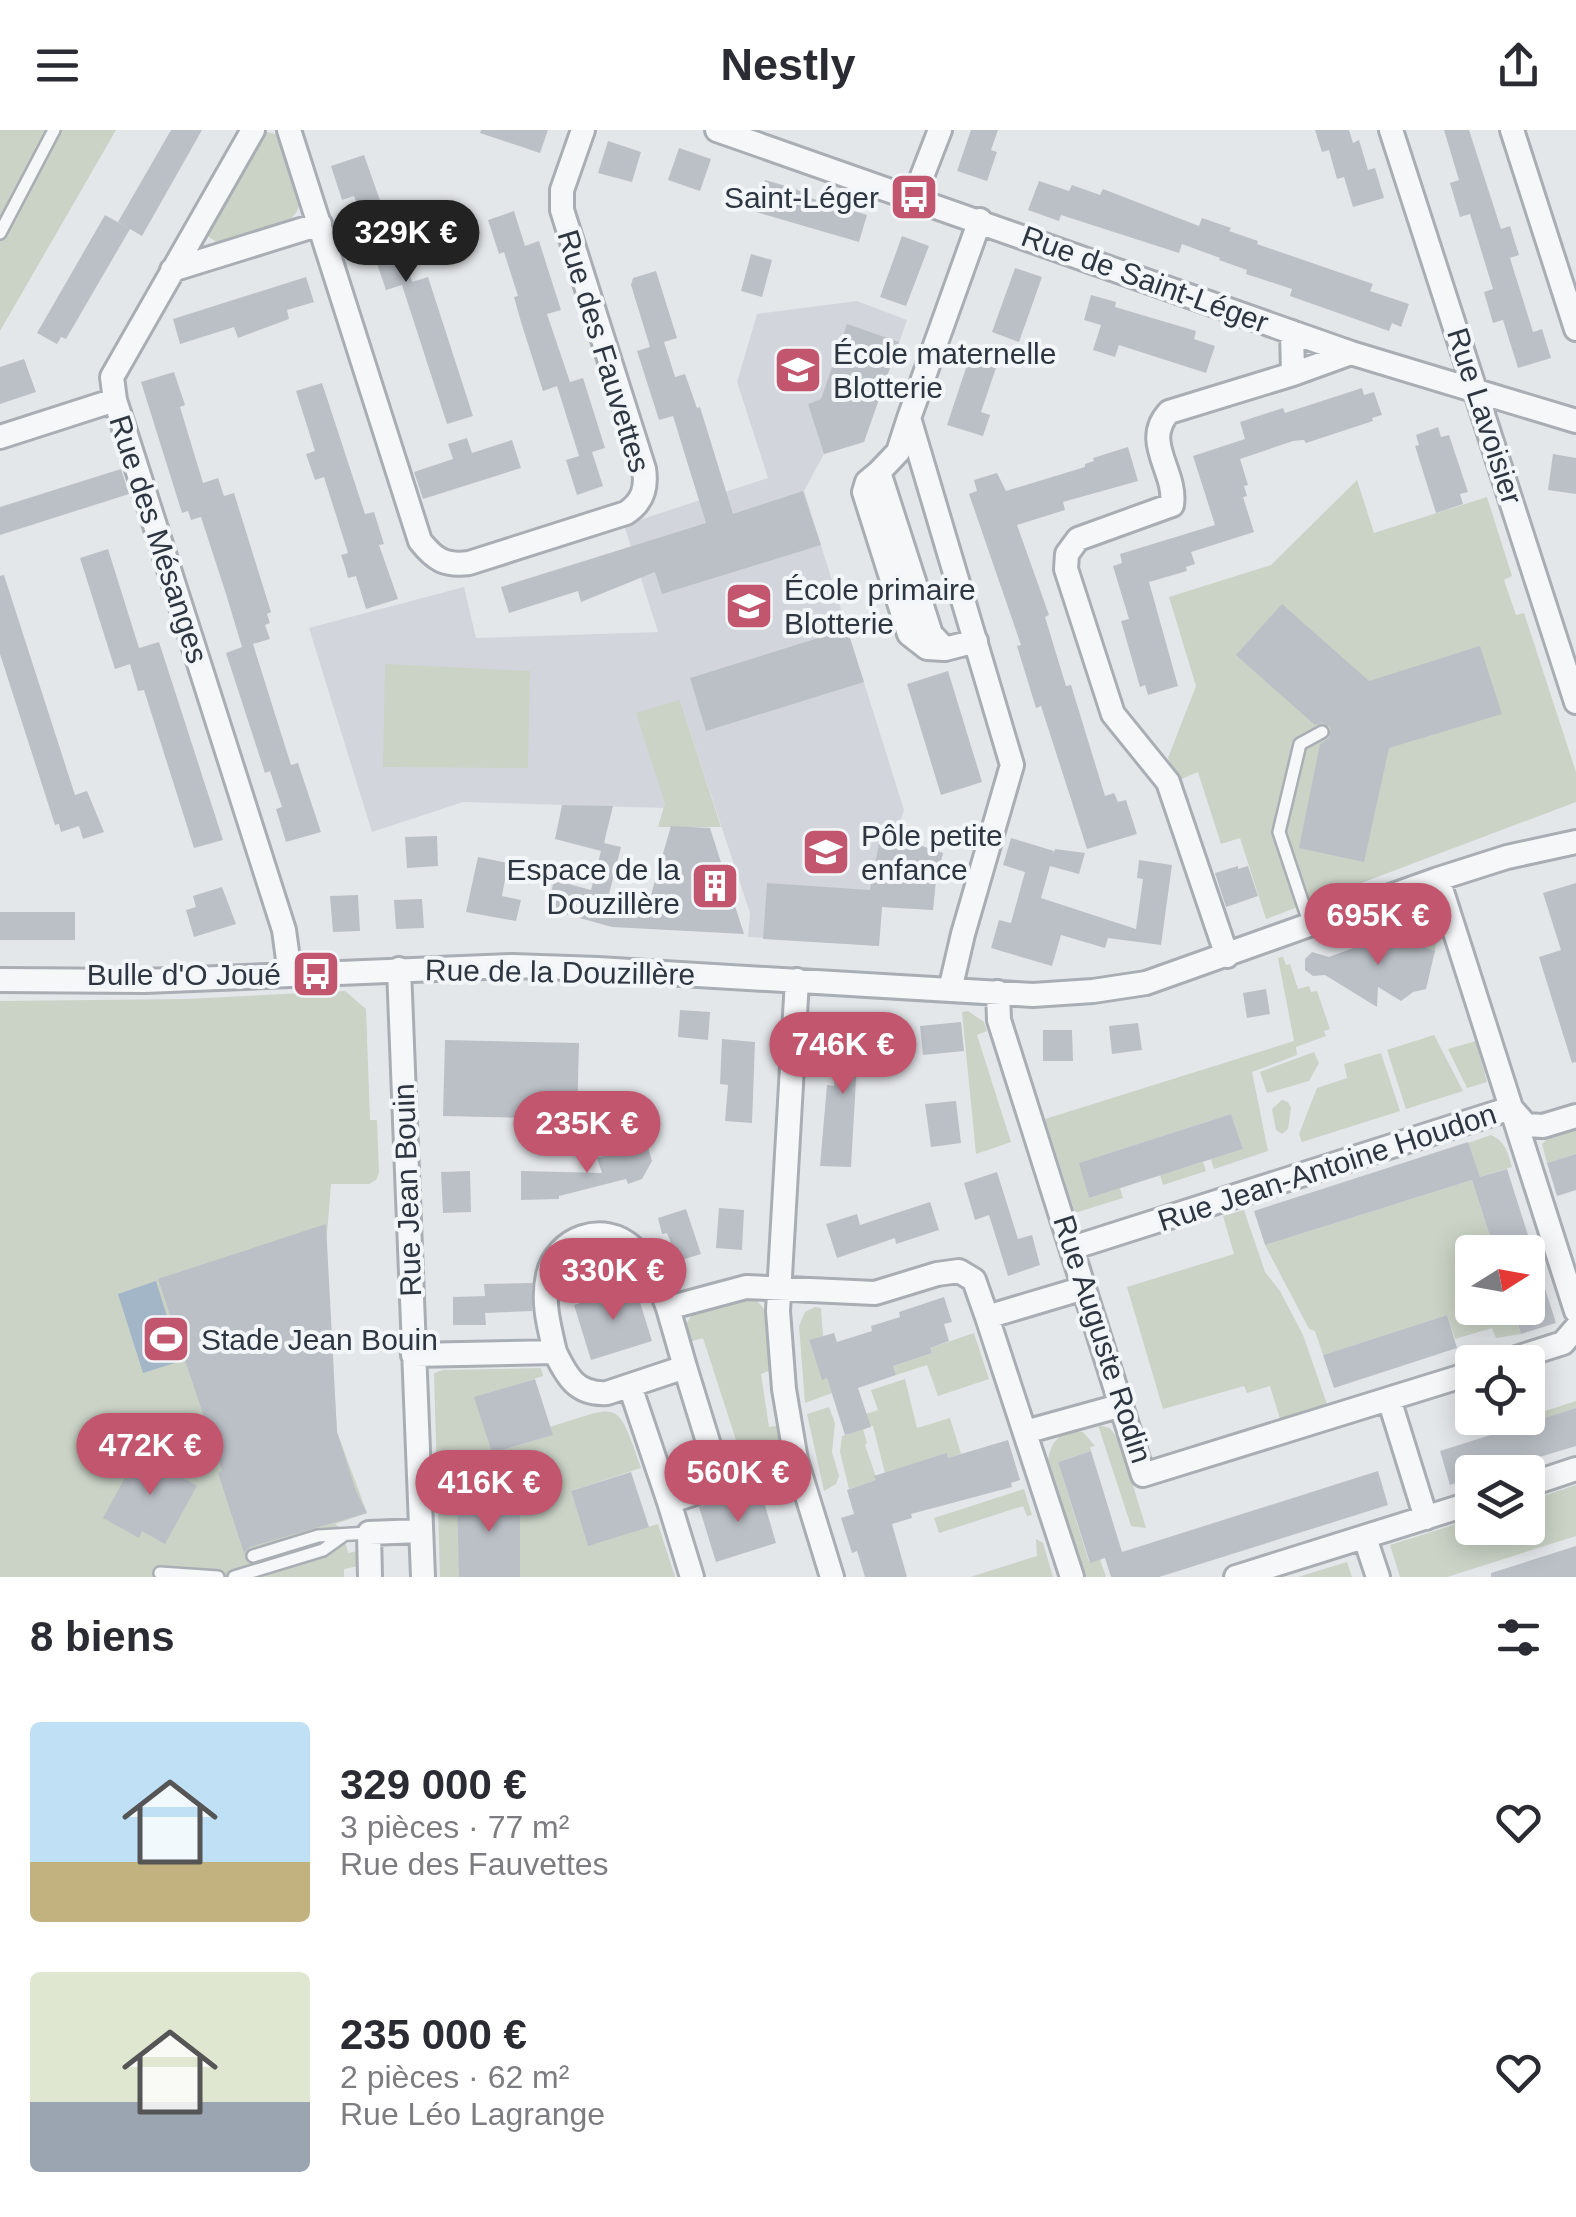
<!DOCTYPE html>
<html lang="fr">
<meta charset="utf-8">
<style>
body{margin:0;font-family:Helvetica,sans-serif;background:#f7f7f7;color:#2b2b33;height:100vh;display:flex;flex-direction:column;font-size:38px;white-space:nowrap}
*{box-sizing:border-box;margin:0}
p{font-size:32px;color:#7c7c81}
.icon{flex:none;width:55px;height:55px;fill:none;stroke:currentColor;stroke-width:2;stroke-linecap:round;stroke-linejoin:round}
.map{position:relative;height:1447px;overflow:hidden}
.details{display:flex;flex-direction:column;background:#fff;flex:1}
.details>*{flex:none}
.needle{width:65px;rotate:79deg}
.buttons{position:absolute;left:1455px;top:1105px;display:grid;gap:20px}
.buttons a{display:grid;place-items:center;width:90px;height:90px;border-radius:10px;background:#fff;box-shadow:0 5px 25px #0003;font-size:50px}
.price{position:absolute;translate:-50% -85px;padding:0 22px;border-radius:35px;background:#c2566e;color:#fff;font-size:32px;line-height:65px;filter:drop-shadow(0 2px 5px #0008)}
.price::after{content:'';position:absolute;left:50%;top:60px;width:30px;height:22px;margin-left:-15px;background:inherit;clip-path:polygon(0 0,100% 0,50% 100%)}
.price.selected{background:#222;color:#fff}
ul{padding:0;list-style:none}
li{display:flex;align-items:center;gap:30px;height:250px;padding:0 30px}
li span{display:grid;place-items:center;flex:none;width:280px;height:200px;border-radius:10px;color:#555}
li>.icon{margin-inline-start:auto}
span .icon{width:120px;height:120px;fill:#fffc;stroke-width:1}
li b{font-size:42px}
h2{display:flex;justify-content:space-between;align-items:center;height:120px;padding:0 30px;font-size:42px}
header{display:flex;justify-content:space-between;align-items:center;height:130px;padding:0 30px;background:#fff;font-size:45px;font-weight:800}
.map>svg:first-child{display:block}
.built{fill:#d2d6dc}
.green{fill:#cad3c6}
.water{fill:#a3b6c7}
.building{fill:#bbc0c7}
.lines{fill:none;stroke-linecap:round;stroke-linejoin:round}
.service-casing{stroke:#a9aeb4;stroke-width:16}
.minor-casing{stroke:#a9aeb4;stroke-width:28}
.service{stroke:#f6f7f9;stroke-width:11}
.minor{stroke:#f6f7f9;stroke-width:22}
.labels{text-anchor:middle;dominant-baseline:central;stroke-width:8;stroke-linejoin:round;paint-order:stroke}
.poi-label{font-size:30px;fill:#2d3641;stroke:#f3f6f8;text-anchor:start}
.street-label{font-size:30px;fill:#2d3641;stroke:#f3f6f8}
</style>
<header><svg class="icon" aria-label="menu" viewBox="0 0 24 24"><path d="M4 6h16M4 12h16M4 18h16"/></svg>Nestly<svg class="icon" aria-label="share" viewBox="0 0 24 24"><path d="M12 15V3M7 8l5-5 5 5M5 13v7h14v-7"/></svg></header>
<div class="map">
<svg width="1576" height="1447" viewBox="0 0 1576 1447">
<rect width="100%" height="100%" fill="#e4e7ea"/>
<path class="built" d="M857,171L907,190L864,312L824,324L804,361L904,680L895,707L943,723L936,750L933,780L882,777L879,816L748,807L750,783L683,580L664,678L463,672L372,702L309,498L464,457L476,508L658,502L624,395L768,348L737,252L757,184Z"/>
<path class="green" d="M0,0H116L0,201Z
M267,2L279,5C294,48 324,84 265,102C250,106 233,114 218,113L209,107L207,100L260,4Z
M1357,350L1374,403L1487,367L1512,446L1504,450L1516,485L1524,483L1576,642V672L1266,789L1240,708L1221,714L1198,642L1179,650L1168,628L1196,556L1169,467L1271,435Z
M385,534L530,541L528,638L383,637Z
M679,570L683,580L721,697H658L665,673L636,583Z
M1412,780C1440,780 1437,800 1435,821L1384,797L1381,791Z
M1283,827L1286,835L1290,834L1298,859L1309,856L1311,862L1317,861L1330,899L1324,901L1326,906L1296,917L1297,925L1252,942L1268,1021L1214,1039L1211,1029L1243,1019L1231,984L1080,1033L1089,1068L1120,1058L1123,1068L1075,1083L1045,989L1294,911L1278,828Z
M345,861L366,879L370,990H377L379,1043L376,1050L369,1054H331L326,1116L337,1302L367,1383L335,1394L342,1399L348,1423L362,1420L359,1436L344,1439V1447H0V871L187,869Z
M968,881L984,892L987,901L977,905L1011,1012L976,1024L962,882Z
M1434,905L1463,961L1406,979L1387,920Z
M1476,911L1487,952L1467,958L1448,919Z
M1314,922L1319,933L1309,951L1267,963L1260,942Z
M1381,923L1400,981L1302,1012L1299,1004L1317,958L1347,948L1344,934Z
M1282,970L1288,972L1291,978L1288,999L1282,1004L1276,1000L1272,979Z
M1576,996V1024L1547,1033L1542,1014L1553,1003Z
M1491,1005C1505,1011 1508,1023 1512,1037L1480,1047L1468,1013Z
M1203,1032L1206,1041L1163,1055L1160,1045Z
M1472,1050L1495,1122H1472V1178H1513L1521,1204L1496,1208L1492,1198L1455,1209L1447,1185L1323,1225L1315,1201L1309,1199L1265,1115Z
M1244,1080L1265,1142L1280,1161L1303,1205L1327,1274L1280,1289L1270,1256L1247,1263L1244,1256L1163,1279L1127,1157L1234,1124L1223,1086Z
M740,1166L755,1168L768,1184L771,1240L761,1244L769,1297L781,1295C787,1335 740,1350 719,1317L736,1310L703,1208L685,1213C682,1175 710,1176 740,1166Z
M815,1177L821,1178L823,1206L809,1211L822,1249L827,1248L832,1263L805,1273L799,1196L805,1182Z
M974,1203L989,1249L938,1266L927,1235L896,1245L893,1236L932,1223L930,1218Z
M541,1238L543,1246L475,1268L492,1323L552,1305L550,1297C620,1276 616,1266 641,1338L571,1361L588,1415L658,1394L675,1447H520V1363L459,1447H440L434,1243L443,1240Z
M905,1249L917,1298L950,1288L961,1324L948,1328L947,1324L885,1343L873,1296H870L866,1284L878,1280L871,1260Z
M1576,1271V1278L1503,1302L1501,1295Z
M829,1277L835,1293L832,1322L839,1346L836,1354L824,1361L807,1284Z
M1098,1295L1110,1298L1119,1310L1146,1398L1131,1396Z
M863,1299L867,1313L865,1315L877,1350L849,1359L840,1322L842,1306Z
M1074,1301L1083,1302L1095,1316L1090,1317L1091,1321L1058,1332L1089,1432L1100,1429L1106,1447H1086L1048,1331C1051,1314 1056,1305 1074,1301Z
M1576,1355V1406L1447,1447H1400L1390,1415L1472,1389V1398H1528V1371Z
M1024,1359L1032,1385L1027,1386L1023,1376L939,1403L934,1388Z
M1036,1409L1043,1413L1053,1447H970L1037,1426Z
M1347,1432L1352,1447H1298Z"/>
<path class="water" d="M156,1151L181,1231L143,1243L118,1164Z"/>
<path class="building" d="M171,0H202L142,106L118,92Z
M481,0H548L540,23L480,3Z
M971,0H998L991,20L997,22L987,51L957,41Z
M1315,0H1349L1353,13L1359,10L1368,40L1375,38L1384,68L1353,77L1344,47L1337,49L1329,20L1322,22Z
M1444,0H1469L1501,99L1510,96L1519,125L1510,128L1533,202L1542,199L1551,228L1518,238L1503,190L1493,193L1484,162L1493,159L1470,84L1460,87L1450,53L1459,50Z
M608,11L641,22L632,52L598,43Z
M679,18L711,29L700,61L668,50Z
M364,25L382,76L387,74L412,152L428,147L473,286L447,294L402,155L386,160L354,66L342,70L331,36Z
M765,50L793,58L802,62L801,65L867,85L859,112L756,82Z
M1039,51L1069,61L1072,55L1100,65L1103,59L1199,96L1202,88L1231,98L1229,101L1258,111L1257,114L1373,154L1370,161L1409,174L1401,197L1392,193L1389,201L1290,166L1292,159L1246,144L1247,140L1219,130L1220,128L1182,114L1179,123L1061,85L1059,91L1028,80Z
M514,81L525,116L539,111L561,180L547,184L570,252L583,248L605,318L579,326L557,256L543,261L521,192L514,167L518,166L504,122L499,124L488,90Z
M105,85L130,99L66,209L61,207L57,214L37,203Z
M902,106L929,116L906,176L880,167Z
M751,124L772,130L762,167L741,161Z
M1015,138L1042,147L1019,212L992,202Z
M656,141L677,208L664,212L675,247L685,244L697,278L700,277L733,384L803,361L821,415L662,464L655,442L581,472L578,461L509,483L501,457L706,393L673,286L659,290L637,221L650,217L631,155L633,148Z
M306,147L314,172L287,180L289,189L238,208L234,197L180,214L173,189Z
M1091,165L1116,172L1115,177L1196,201L1194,209L1215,216L1206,243L1119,215L1115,227L1093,220L1101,195L1084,190Z
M847,194L899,212L864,312L824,324L808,274L821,269Z
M24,229L36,262L0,274V237Z
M969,229L996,238L981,282L990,285L983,306L947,295Z
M174,242L185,275L180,277L203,353L218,348L224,366L234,363L271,482L267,484L270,493L265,495L270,509L253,514L291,635L298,633L321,702L286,712L276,679L282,677L270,641L265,643L226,523L242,517L226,464L201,387L191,390L188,381L182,383L141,252Z
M322,253L365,384L374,382L384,414L379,415L398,469L366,479L356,446L348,448L345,437L341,425L348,423L324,347L315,350L306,324L315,321L296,261Z
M1362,258L1364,265L1374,262L1382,285L1372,288L1373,291L1306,313L1304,310L1293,311L1240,329L1248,355L1244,356L1247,366L1243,367L1254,402L1191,422L1195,434L1186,437L1187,441L1149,452L1178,556L1148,565L1145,555L1140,557L1121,491L1129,489L1113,436L1122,433L1120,424L1215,395L1193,326L1245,309L1240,292L1283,278L1285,283Z
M1438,297L1441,307L1449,305L1468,362L1460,364L1463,374L1436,383L1415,316L1419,315L1416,305Z
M467,308L472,323L512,310L521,338L423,369L414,342L453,329L448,314Z
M1128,317L1138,351L1063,372L1065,380L1017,395L1049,485L1045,487L1066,556L1071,555L1105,666L1114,663L1118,672L1126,670L1137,704L1087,719L1041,576L1036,578L1017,516L1021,515L969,364L977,361L974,350L997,343L1006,361L1085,337V334L1094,331L1093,328Z
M592,322L603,356L577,365L566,330Z
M1553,324L1576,328V364L1548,360Z
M121,339L129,364L0,405V377Z
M108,419L139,518L159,512L223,710L194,718L144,560L138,561L130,534L115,539L80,428Z
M4,445L75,665L87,661L104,702L83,709L79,696L61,702L59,694L55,695L0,524V446Z
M1282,474L1369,551L1480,516L1502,584L1389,618L1364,732L1299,718L1320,614L1329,608L1331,598L1323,593L1315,595L1236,525Z
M847,499L864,552L706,601L690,548Z
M948,541L982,652L941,665L907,554Z
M562,675L613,676L604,713L621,717L607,772L646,782L671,696L710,698L744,804L612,797L547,779L554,750L591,760L601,721L555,709Z
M881,703L943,723L936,750L933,780L882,777L879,816L763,809L767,753L870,760Z
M437,706L438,736L407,738L405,707Z
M1011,708L1054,721L1053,726L1055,719L1085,723L1079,744L1050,736L1041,768L1136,799L1143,749L1137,748L1139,730L1172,735L1161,815L1108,808L1105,818L1061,805L1052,836L991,818L999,790L1011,793L1025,742L1003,735Z
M478,727L508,733L502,766L521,770L516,791L466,782Z
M1238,736V739L1248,736L1258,766L1226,777L1215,743Z
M1576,753V932L1572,933L1539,827L1561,820L1543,763Z
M222,757L236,794L194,807L186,780L196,777L193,766Z
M358,765L360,801L333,802L330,766Z
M422,769L424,798L396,799L394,770Z
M0,782H75V810H0Z
M1394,803L1435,821L1426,859L1413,862L1401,871L1378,857L1377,877L1325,845L1313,846L1305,840V829L1312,822L1329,827L1370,812L1380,819L1385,806Z
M1266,859L1270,884L1247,888L1243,863Z
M680,880L710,882L708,910L678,907Z
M838,892L866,894L863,932H857L851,1037L820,1036L827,955L834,956Z
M961,892L964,921L923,925L920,896Z
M1138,893L1142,920L1112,924L1109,896Z
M1043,900H1072L1073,931H1043Z
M722,909L755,912L752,993L725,991L728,955L720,954Z
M445,910L579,913L577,989L443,986Z
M956,971L961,1013L931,1017L925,974Z
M1231,984L1243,1019L1089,1068L1079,1033Z
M1468,1012L1480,1047L1507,1039L1556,1193L1521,1204L1513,1178H1528V1122H1495L1472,1050L1265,1115L1254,1081Z
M647,1014L652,1031L642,1049L628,1054L626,1049L559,1066V1069L521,1070V1041L602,1043L597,1028Z
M1576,1024V1060L1557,1066L1547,1033Z
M470,1041L471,1082L443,1083L441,1042Z
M997,1042L1018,1109L1032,1105L1040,1135L1008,1146L989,1085L975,1090L964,1053Z
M930,1072L939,1100L896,1114L895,1108L837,1128L826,1094L857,1084L860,1095Z
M719,1078L744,1080L742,1120L716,1118Z
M686,1079L701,1124L678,1131L667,1103L662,1104L658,1088Z
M326,1094L337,1302L356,1361L367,1383L250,1417L244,1423L218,1343L222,1341L158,1149Z
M532,1153V1181L485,1183L486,1195H453V1167L485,1166L484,1154Z
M635,1156L652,1211L591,1230L574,1175Z
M944,1167L952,1192L944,1194L949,1211L930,1218L932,1223L893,1236L896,1245L858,1258L871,1297L845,1305L827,1248L822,1250L809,1210L834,1203L837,1212L872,1201L871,1196L900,1187L899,1182Z
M1447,1185L1457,1218L1334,1258L1323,1225Z
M535,1249L553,1305L492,1323L474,1267Z
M1576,1278V1316L1490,1342H1472V1348L1450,1355L1440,1321Z
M1008,1310L1020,1350L1011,1353L1012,1357L911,1384L912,1388L892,1394L907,1447H865L857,1421L852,1423L841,1388L854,1384L847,1360L876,1350L874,1346L947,1323L948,1328Z
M141,1318L177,1337L174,1343L197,1356L165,1414L142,1401L139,1408L103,1388Z
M1091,1321L1122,1422L1378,1341L1388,1375L1159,1447H1111L1105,1428L1090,1433L1058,1332Z
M631,1342L649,1397L588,1416L571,1361Z
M760,1358L776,1413L716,1432L699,1377Z
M520,1362V1447H459L457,1365Z
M1576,1416V1447H1491V1443Z"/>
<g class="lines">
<g class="service-casing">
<path id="service" d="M0,103L54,0
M1310,795L1279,702L1300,614L1322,602
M253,1426L318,1406L369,1403
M160,1443L218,1447
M234,1447L323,1420L344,1405"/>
</g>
<g class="minor-casing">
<path id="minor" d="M253,0L112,247L115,270L284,800L290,844
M289,0L420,411C435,430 445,436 469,433L626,383C643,372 647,358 644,339L562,80V60L583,0
M717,0L1351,223L1576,291
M1391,0L1576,572
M1512,0L1576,199
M914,67L940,0
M172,140L320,94
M1292,202L1293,244L1351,223
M909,288L898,322L879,342L931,504L945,519L976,511
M0,307L115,270
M879,342L867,352L864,362L909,504L927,518L944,519
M1438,749L1576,1181
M1227,826L1168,652L1113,584L1066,439L1067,424L1078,409L1172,375C1177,341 1141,312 1169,282L1293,244
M399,839L423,1447
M0,850L144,851L512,836L598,839L1033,865L1093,861L1146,853L1438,749L1507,727L1576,712
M797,850L778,1181L784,1259L796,1330L832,1447
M950,860L963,804L1012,635L909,288L980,90
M998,862L999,890L1143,1345L1472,1243
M1511,978L1526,995L1543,996L1576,986
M1072,1118L1511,978
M987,1187L1072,1447
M555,1222C567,1247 577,1265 607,1263L685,1237L668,1178
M413,1225L555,1222C549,1196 542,1172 548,1145C556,1108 604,1090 633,1118C651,1134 660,1156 668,1178L746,1157L875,1163L937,1144L959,1141L974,1150L987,1187L1084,1158
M1504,1232L1563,1213L1576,1198
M630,1256L669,1372L721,1354L685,1237
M1389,1269L1426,1388
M1025,1302L1119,1276
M721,1354L796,1330
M1528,1355L1576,1339
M669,1372L692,1447
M1365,1408L1378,1447
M370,1447L369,1403L420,1401
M1236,1447L1472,1373"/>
</g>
<use href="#service" class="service"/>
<use href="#minor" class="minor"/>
</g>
<defs>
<g id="bus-square" transform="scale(2.5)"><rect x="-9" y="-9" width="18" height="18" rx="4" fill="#c2566e" stroke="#f3f6f8"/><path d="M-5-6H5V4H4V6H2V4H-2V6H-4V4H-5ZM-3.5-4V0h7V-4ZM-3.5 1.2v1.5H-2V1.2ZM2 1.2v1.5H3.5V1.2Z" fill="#fff"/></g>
<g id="school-square" transform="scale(2.5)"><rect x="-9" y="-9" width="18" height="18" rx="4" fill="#c2566e" stroke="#f3f6f8"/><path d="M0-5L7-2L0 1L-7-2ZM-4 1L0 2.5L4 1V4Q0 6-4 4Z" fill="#fff"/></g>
<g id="building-square" transform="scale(2.5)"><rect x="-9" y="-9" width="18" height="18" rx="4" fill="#c2566e" stroke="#f3f6f8"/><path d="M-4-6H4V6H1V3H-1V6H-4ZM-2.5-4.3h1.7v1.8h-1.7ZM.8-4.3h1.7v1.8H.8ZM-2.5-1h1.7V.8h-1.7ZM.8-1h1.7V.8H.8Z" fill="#fff"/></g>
<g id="stadium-square" transform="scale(2.5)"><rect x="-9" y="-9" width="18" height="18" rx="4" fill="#c2566e" stroke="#f3f6f8"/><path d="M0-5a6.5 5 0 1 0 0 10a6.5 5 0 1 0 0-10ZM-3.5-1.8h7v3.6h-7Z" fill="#fff"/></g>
</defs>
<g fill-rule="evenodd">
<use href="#bus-square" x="914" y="67"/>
<use href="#school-square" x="798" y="240"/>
<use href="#school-square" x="749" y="476"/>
<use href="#school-square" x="826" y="722"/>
<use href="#building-square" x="715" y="756"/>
<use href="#bus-square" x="316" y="844"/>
<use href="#stadium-square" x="166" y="1209"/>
</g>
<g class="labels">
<g class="poi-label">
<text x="879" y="67" text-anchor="end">Saint-Léger</text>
<text x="833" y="223">École maternelle<tspan x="833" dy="34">Blotterie</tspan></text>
<text x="784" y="459">École primaire<tspan x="784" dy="34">Blotterie</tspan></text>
<text x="861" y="705">Pôle petite<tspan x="861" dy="34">enfance</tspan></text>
<text x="680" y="739" text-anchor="end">Espace de la<tspan x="680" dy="34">Douzillère</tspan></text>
<text x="281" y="844" text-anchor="end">Bulle d'O Joué</text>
<text x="201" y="1209">Stade Jean Bouin</text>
</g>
<g class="street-label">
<text transform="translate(1145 149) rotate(20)">Rue de Saint-Léger</text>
<text transform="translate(604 221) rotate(73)">Rue des Fauvettes</text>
<text transform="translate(1485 286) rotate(72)">Rue Lavoisier</text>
<text transform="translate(159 409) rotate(72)">Rue des Mésanges</text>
<text transform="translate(560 842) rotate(1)">Rue de la Douzillère</text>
<text transform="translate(1327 1037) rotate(-18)">Rue Jean-Antoine Houdon</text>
<text transform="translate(407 1060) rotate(-92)">Rue Jean Bouin</text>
<text transform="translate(1103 1209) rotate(72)">Rue Auguste Rodin</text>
</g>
</g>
</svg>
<div class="buttons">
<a><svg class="needle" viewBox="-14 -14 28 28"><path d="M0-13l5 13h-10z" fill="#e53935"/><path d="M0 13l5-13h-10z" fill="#7c7c81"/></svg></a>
<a><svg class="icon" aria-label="locate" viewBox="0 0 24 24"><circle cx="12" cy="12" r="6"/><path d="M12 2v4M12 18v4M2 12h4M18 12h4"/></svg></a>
<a><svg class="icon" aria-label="layers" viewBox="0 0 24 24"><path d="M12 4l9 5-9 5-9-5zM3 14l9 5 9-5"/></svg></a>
</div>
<b class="price selected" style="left:406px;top:155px">329K €</b>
<b class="price" style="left:1378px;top:838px">695K €</b>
<b class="price" style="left:843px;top:967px">746K €</b>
<b class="price" style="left:587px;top:1046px">235K €</b>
<b class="price" style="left:613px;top:1193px">330K €</b>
<b class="price" style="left:150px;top:1368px">472K €</b>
<b class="price" style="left:738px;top:1395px">560K €</b>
<b class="price" style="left:489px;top:1405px">416K €</b>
</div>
<section class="details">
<h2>8 biens<svg class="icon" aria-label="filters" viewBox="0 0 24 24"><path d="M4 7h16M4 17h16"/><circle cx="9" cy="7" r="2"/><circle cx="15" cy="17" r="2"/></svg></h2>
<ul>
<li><span style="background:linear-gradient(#bfe0f5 70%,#c2b280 0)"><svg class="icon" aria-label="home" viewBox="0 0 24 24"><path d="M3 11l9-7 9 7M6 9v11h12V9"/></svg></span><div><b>329 000 €</b><p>3 pièces · 77 m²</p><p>Rue des Fauvettes</p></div><svg class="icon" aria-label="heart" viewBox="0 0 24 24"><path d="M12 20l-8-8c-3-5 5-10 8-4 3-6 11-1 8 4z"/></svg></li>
<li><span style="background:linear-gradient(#dfe7d0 65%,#9aa5b1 0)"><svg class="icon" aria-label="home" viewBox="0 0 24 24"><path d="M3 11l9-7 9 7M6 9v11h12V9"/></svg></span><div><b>235 000 €</b><p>2 pièces · 62 m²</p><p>Rue Léo Lagrange</p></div><svg class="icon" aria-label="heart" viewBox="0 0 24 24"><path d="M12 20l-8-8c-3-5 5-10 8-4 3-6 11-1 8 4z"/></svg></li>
</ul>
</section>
